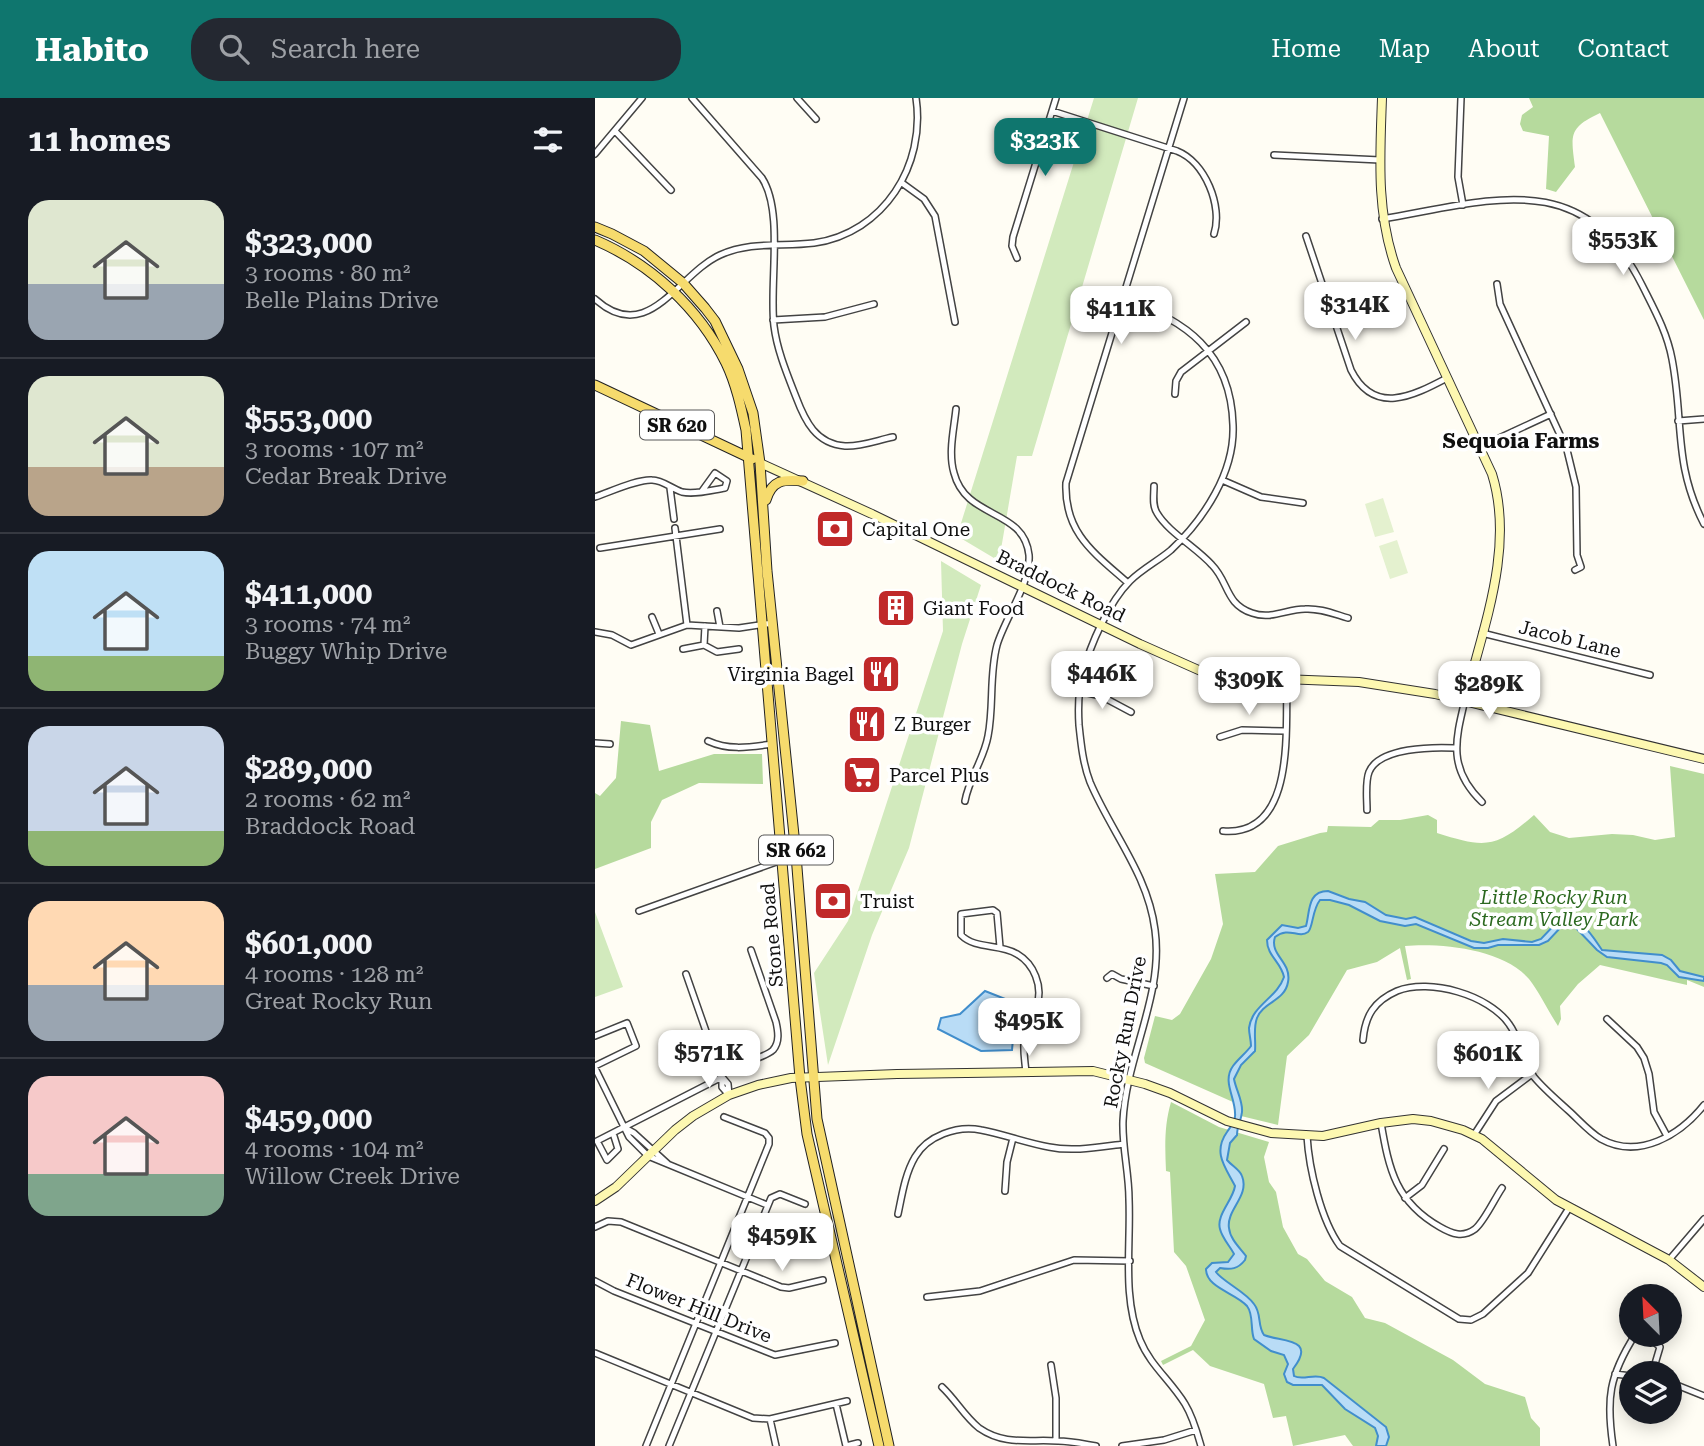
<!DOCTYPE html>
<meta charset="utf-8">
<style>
body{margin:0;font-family:"Roboto Serif",serif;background:#242831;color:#f1f3f6;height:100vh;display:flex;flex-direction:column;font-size:26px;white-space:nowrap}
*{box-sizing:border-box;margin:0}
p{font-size:23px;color:#9ea1a6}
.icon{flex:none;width:38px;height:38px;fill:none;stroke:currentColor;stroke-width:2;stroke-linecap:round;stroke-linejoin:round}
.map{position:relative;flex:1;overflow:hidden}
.side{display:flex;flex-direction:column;background:#171b24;width:595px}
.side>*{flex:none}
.needle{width:46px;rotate:336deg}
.fabs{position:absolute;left:1024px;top:1186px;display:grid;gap:14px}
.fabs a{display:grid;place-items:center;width:63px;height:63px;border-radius:50%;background:#171b24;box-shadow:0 4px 18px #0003;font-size:35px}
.price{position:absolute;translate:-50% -60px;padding:0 16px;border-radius:14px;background:#fff;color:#222;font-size:23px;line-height:46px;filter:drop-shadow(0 2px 4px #0008)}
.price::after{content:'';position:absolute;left:50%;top:42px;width:21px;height:16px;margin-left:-10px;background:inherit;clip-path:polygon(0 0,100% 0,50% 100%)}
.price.current{background:#0f766e;color:#fff}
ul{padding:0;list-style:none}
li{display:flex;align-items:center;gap:21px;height:175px;padding:0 28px}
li+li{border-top:2px solid #363941}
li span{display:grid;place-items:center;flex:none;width:196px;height:140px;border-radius:21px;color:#555}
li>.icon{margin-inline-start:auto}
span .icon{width:84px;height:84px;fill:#fffc;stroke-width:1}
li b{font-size:30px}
h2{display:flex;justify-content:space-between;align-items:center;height:84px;padding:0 28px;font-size:30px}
header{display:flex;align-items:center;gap:42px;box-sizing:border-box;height:98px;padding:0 35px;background:#0f766e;color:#fff}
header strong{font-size:33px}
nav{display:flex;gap:38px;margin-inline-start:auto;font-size:24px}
.search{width:490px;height:63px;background:#242831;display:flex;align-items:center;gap:18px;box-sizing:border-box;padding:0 24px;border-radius:28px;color:#9ea1a6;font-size:26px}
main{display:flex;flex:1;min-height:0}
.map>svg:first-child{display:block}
.green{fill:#d2eabd}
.forest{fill:#b6da9d}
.pitch{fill:#e4f1cf}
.water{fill:#b9dcf6;stroke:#418ecc;stroke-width:2}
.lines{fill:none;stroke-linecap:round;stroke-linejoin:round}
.street-casing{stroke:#434343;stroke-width:8}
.secondary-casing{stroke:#323232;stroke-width:10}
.primary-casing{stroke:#212121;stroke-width:11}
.street{stroke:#fff;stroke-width:5}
.secondary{stroke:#fdf8b1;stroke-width:8}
.primary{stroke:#f6db6d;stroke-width:9}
.labels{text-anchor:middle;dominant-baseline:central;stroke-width:7;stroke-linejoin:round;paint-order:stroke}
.shield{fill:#fff;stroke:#585858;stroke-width:2}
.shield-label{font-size:18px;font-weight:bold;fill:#101010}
.poi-label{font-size:19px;fill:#101010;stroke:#fff;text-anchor:start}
.street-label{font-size:19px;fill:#101010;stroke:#fff}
.park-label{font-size:19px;font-style:italic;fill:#2c6920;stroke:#fff}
.neighbourhood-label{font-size:21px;font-weight:bold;fill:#101010;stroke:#fff}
</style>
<header>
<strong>Habito</strong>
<div class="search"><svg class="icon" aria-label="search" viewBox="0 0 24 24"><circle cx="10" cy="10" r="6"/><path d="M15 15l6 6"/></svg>Search here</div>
<nav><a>Home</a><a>Map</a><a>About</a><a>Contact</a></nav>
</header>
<main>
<section class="side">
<h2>11 homes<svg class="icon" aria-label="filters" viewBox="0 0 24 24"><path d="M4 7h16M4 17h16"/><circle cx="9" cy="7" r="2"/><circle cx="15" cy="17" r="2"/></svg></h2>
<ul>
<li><span style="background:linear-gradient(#dfe7d0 60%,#9aa5b1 0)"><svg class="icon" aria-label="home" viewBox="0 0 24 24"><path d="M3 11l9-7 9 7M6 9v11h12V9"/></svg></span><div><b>$323,000</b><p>3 rooms · 80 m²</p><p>Belle Plains Drive</p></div></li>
<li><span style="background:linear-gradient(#dfe7d0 65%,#b9a48a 0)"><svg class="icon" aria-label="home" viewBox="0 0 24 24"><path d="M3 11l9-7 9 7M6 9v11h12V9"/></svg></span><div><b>$553,000</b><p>3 rooms · 107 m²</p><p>Cedar Break Drive</p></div></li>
<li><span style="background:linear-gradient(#bfe0f5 75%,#8fb573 0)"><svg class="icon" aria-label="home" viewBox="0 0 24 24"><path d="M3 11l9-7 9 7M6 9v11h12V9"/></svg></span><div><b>$411,000</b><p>3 rooms · 74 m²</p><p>Buggy Whip Drive</p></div></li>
<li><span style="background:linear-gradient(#c9d6e8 75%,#8fb573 0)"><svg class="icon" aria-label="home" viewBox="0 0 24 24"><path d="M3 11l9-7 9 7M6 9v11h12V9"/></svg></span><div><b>$289,000</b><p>2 rooms · 62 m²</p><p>Braddock Road</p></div></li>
<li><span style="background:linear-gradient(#ffd9b3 60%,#9aa5b1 0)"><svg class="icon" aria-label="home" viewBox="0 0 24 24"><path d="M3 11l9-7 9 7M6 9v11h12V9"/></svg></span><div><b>$601,000</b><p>4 rooms · 128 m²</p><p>Great Rocky Run</p></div></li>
<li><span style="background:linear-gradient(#f6c9c9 70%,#7fa58c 0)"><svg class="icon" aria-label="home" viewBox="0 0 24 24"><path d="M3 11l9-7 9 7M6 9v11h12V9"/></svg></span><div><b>$459,000</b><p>4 rooms · 104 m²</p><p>Willow Creek Drive</p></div></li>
</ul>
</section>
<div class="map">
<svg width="1109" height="1348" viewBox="0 0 1109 1348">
<rect width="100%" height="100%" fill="#fffdf4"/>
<path class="green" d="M499,0H543L437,358H422L404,463L362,438Z
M346,463L386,487L367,546L314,750L277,837L233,967L219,875L253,823L348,533Z
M0,814L28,889L0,899Z"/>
<path class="forest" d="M934,0H1109V222L1005,15C973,30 976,37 980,69L961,94L951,91L954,38L928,33L925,26L927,17L938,9Z
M26,623L55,627L64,673L119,656H167L168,686L104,685L67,702L56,724V750L0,771V695L5,698L21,680Z
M1075,668L1109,676V889L1092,882V887L1005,867L983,886L965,908L966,921L963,928C953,913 945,895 934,881C908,851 847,845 810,848L816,881L812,882L805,850L782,864L752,872L714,937L692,958L683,1027L646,1018L647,1008L550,965L549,960L560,918L577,922L585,916L616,861L628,826L620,776L660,774L683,748L725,735L732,734L733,728L776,729L784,722H805L833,717L842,722V735C890,750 900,751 939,717L955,734L974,740L1017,736L1038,737L1060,742L1080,739Z
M576,1004L624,1029L674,1044L669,1059L674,1084L681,1094L688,1129L703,1156L712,1161L730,1183L757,1199L770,1220L790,1225L858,1262L890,1286L930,1299L936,1320L945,1330V1348H758L750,1337L698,1348L691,1318L678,1320L669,1286L615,1268L598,1252L568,1267L566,1263L596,1248L610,1222L591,1168L579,1154L575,1074L571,1073C570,1049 569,1028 576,1004Z"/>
<path class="pitch" d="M788,400L799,434L780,439L770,406Z
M802,442L813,475L795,481L784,448Z"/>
<path class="water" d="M733,793L754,801L770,804L791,817L811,821L820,819L876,843L889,845L908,841L937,844L946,841L964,822C987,818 996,836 1007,852L1067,857L1076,862L1085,873L1109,879V883L1084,879L1072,867L1066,865L1012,859L1002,852L980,829H966L953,843L944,847H903L893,850H879L821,826L810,828L785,823L754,807L735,802H725C717,812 718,830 713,834C703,841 694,828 680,839C674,857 697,864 693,884C690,903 668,904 662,920C658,930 661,943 660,953L646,967L639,981C641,992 648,1003 647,1014C646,1023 642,1028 642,1037L635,1045L632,1062C637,1068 645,1072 647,1078C655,1098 631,1112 634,1130C635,1141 645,1150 651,1158L650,1162C643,1171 636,1172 625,1170L621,1174C627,1183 651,1194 659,1206C667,1216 662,1227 669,1237C685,1244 723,1239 698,1271L699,1278C708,1283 719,1275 729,1280L791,1329L794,1339L791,1348H781L783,1338L780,1330L750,1311L727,1287H698L692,1284L689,1276L693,1266L689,1257L676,1253L659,1241C655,1231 659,1217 652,1208C641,1195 611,1190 611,1171L617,1165L633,1164L639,1156C635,1148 627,1140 625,1131C621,1117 638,1102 640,1088C631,1070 617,1055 632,1034C636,1028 641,1023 640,1015C640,999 627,983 638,968C643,961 651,955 656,948C656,942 654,936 654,930C657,907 682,900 689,879C686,864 672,858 672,842L687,827L703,830L711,828C715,814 712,793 733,793Z
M390,893L418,904L421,908L417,952L386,953L343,931L346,920L365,916Z"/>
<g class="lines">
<g class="street-casing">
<path id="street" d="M97,0L167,80C189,114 174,186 179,228C182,252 192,276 201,299C210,323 221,346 250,348C265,349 283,342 298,339
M202,0L221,21
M866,0L863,79L868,107
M457,13L582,53C610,64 628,108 619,136
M20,33L76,92
M0,56L47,0
M679,57L785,62
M307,85L329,101L340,118L360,224
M787,121C894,103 987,67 1047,187C1059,211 1072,234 1077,261C1089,323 1078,366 1109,426
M711,138L756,272C779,318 818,298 852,280
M422,160L417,148L418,139L461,0
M902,186L905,206L972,352L981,389L982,457L986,469L980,472
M0,201C53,249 83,176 125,157C156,143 187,149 219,145C289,135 331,67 321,0
M527,201C591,221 636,255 638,327C640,374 609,421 576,452C563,463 547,471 535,483C514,504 495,547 488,575C483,592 483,610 484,627C486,646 488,666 495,684C516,734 553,776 560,832C569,898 531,958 528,1023C527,1049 534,1075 534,1101C536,1147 527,1199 545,1242C555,1267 576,1283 590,1306C598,1319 602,1334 606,1348
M178,222L230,219L279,206
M580,296L581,283L586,274L651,224
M361,311C359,331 353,355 359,375C371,422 429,410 434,457C436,485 410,520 402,547C394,577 399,608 393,638C389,661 374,680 370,703
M1083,323L1109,321
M885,349L956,316
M627,382L666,399L708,405
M559,388C559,398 557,407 562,415C573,434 602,450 617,467C634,484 630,506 657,515C676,522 692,511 710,511C725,510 739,516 753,520
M75,390L79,421
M0,399C15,394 42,381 57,382C68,382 77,391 87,394C100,397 117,392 130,390L132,383L120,375L107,393
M80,430L92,527
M5,450L125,431
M533,485C499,455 469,435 471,385L589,0
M122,513L125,529
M57,519L64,536
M110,528L109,547L122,554L144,551
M0,534L17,537L36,547L92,527L144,530L178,525
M887,535L1055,577
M88,551L109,547
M484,593L506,598L536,614
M870,602C860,643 853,671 887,704
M625,639L647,632L690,633
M113,643C135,653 155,649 178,646
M0,645L15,646
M772,712C772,701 770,684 774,674C784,649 839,649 860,650
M628,733C702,739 690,629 692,581
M44,813L201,757
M405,849L402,815L398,812L366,816V837C381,852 404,845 422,856C439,866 448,888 442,907C439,918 432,926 430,937C427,949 430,962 431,975
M91,876L127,979L133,986L134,997
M512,880L517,876L526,881L559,888
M1012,921L1042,949L1049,960L1054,976L1059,1014L1072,1038
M0,938L32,925L41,948L0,968
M768,942C770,918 779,903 802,893C835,880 894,897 914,926C926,942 927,963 939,979C949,991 962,1002 974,1013C984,1022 994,1034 1006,1041C1044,1062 1085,1037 1109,1007
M0,970L34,1039L53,1058L172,1107
M124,972C137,968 170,960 178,952C185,944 183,933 181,924L156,852
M127,979V989L134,997
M786,1025C794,1072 801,1104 845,1129C857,1136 868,1140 880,1131C889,1124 900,1100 907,1090
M30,1030L39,1035L73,1066
M18,1035L23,1051L12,1062L2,1043L127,979
M879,1037L901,1003L937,976
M712,1038C714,1071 726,1122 745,1148L864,1221L876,1222L888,1216L933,1175L974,1110
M410,1093L412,1064L418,1040
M810,1100L827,1087L849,1051
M303,1116C307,1097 310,1076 320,1059C332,1038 362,1027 386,1032C408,1036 431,1045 454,1049C478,1054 504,1049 529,1046
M0,1129L13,1123L26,1124L186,1189L194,1190L228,1182
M1074,1162L1109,1121
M0,1183L19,1193L180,1257L240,1245
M332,1199L385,1193L479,1162L535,1163
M1051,1237L1065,1249L1057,1276
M0,1255L158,1320L175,1321L252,1303
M456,1267L461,1300V1342
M1020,1276L1036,1278
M1074,1284L1109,1298
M347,1289C361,1302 369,1318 384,1330C410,1348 434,1341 463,1343C476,1343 489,1346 501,1348
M241,1306L251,1348
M175,1321L181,1348
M51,1348L174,1046V1040L170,1035L129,1019
M74,1348L176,1100L185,1096L210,1106
M251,1348L263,1345
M527,1348L569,1342L601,1332
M1018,1348C1011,1301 1014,1278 1040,1237"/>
</g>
<g class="secondary-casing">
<path id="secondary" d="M787,0C785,58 781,114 801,170L897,376C920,450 888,529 870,602
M165,365L277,416L545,546L608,574L640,579L764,584L840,596L1109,661
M0,1103L21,1089L80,1032L98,1018L134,997L163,987L196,980L302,976L498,973L550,986L575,995L632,1023L676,1035L728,1038L786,1025L818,1021L836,1023L868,1032L887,1041L961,1102L1074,1162L1109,1189"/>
</g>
<g class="primary-casing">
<path id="primary" d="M0,129L17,136L49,153L88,185L110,210L120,223L143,271L158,315L165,365L172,473L201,757L222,1021L294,1348
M0,142C56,166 104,210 131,265C141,286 146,309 151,332L205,980L212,1036L284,1348
M0,287L157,361
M171,402C177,382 188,381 208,383"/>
</g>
<use href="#street" class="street"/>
<use href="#secondary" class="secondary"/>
<use href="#primary" class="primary"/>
</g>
<defs>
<g id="bank-square" transform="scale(2.0125)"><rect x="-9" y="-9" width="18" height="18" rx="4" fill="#c0292a" stroke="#fff"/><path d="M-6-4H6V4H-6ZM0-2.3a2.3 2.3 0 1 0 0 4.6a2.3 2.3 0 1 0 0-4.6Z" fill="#fff"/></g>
<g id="building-square" transform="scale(2.0125)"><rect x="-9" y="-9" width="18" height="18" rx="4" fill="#c0292a" stroke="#fff"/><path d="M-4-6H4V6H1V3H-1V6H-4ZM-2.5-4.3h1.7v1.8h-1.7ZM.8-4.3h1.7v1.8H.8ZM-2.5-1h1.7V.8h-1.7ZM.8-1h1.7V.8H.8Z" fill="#fff"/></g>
<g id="restaurant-square" transform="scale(2.0125)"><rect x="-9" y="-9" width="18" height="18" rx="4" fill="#c0292a" stroke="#fff"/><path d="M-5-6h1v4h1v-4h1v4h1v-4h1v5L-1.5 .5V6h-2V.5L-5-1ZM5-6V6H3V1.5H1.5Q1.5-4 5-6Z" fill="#fff"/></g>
<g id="supermarket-square" transform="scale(2.0125)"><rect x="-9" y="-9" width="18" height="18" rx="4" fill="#c0292a" stroke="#fff"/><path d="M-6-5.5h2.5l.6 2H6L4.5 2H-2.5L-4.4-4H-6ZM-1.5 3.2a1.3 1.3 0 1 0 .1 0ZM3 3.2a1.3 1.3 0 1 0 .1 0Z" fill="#fff"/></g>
</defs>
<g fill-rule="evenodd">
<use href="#bank-square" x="240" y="431"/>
<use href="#building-square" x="301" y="510"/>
<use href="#restaurant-square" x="286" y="576"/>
<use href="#restaurant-square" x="272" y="626"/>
<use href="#supermarket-square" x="267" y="677"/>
<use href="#bank-square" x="238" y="803"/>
</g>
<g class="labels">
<g class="shield">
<rect x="45" y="312.5" width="74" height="29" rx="5"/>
<rect x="164" y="737.5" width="74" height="29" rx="5"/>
</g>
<g class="shield-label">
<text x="82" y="327">SR 620</text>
<text x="201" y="752">SR 662</text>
</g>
<g class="poi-label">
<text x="267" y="431">Capital One</text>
<text x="328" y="510">Giant Food</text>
<text x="259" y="576" text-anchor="end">Virginia Bagel</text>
<text x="299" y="626">Z Burger</text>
<text x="294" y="677">Parcel Plus</text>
<text x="265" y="803">Truist</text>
</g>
<g class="street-label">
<text transform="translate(466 488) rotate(26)">Braddock Road</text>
<text transform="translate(975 541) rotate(14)">Jacob Lane</text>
<text transform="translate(177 837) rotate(-95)">Stone Road</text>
<text transform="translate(530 934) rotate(-79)">Rocky Run Drive</text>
<text transform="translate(104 1210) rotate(22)">Flower Hill Drive</text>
</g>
<g class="park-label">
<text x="959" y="799">Little Rocky Run<tspan x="959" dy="22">Stream Valley Park</tspan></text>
</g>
<g class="neighbourhood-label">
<text x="926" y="343">Sequoia Farms</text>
</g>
</g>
</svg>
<div class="fabs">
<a><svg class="needle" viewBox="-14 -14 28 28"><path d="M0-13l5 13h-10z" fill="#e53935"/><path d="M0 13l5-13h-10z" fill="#9ea1a6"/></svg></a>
<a><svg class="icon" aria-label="layers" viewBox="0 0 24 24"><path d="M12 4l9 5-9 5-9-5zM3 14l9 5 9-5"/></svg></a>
</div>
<b class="price current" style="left:450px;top:80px">$323K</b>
<b class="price" style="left:1028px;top:179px">$553K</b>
<b class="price" style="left:760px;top:244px">$314K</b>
<b class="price" style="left:526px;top:248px">$411K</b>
<b class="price" style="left:507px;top:613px">$446K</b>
<b class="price" style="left:654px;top:619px">$309K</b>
<b class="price" style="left:894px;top:623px">$289K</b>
<b class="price" style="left:434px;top:960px">$495K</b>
<b class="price" style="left:114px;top:992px">$571K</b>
<b class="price" style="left:893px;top:993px">$601K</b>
<b class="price" style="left:187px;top:1175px">$459K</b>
</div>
</main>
